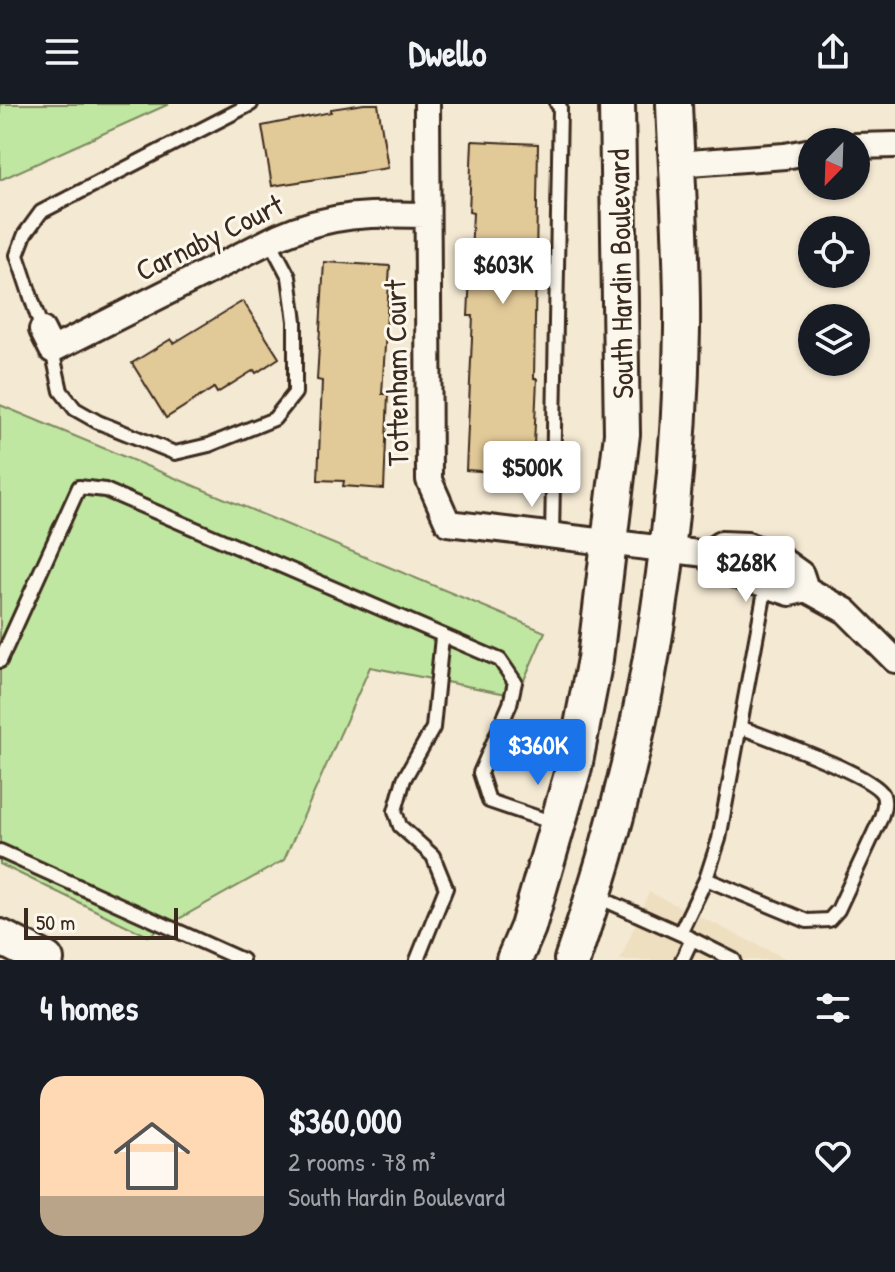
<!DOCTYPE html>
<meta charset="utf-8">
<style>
body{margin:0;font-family:"Patrick Hand",sans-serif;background:#242831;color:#f1f3f6;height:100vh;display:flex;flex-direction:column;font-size:30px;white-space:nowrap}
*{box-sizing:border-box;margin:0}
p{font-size:26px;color:#9ea1a6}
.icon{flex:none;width:44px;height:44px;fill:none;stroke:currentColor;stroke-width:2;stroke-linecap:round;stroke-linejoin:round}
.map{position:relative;height:856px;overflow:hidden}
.panel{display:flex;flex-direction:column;background:#171b24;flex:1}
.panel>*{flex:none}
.needle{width:52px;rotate:203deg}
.buttons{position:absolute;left:798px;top:24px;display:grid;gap:16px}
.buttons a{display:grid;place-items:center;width:72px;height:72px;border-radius:50%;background:#171b24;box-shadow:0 2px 6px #0004;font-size:40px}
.scale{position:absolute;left:24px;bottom:20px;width:154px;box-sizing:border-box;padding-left:8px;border:4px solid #3b2a1e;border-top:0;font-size:22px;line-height:28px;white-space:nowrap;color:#3b2a1e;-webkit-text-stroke:6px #fbf7ec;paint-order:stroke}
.price{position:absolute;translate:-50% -68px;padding:0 18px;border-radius:8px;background:#fff;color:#222;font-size:26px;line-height:52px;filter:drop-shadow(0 2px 4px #0008)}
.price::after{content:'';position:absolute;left:50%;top:48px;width:24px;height:18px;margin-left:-12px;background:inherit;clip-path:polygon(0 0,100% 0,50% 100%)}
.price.on{background:#1a73e8;color:#fff}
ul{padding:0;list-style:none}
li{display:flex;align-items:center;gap:24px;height:200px;padding:0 40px}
li span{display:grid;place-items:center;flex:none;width:224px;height:160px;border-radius:24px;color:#555}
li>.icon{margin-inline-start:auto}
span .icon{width:96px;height:96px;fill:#fffc;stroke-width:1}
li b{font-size:34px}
h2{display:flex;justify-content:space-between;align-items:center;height:96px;padding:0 40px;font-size:34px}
header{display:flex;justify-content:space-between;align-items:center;height:104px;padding:0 40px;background:#171b24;font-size:36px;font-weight:800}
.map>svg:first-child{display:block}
.built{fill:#efdfc1}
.green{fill:#c0e7a1;stroke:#7e8860;stroke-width:2}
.building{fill:#e2c998;stroke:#3b2a1e;stroke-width:2}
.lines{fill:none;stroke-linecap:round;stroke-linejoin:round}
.service-casing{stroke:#3b2a1e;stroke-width:18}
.minor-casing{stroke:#3b2a1e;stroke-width:30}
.secondary-casing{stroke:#3b2a1e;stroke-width:40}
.service{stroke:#fbf7ec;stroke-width:12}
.minor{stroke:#fbf7ec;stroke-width:24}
.secondary{stroke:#fbf7ec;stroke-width:34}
.labels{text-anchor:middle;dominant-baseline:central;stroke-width:6;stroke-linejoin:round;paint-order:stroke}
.street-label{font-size:30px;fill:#3b2a1e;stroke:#fbf7ec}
</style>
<header><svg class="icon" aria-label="menu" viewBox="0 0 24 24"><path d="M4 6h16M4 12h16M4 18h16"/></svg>Dwello<svg class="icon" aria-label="share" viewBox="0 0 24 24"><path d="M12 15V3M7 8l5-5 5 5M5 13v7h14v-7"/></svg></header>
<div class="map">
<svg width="895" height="856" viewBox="0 0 895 856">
<rect width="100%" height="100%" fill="#f4e9d3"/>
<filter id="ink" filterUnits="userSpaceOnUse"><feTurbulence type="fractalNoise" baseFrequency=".0125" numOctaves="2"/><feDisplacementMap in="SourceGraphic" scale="16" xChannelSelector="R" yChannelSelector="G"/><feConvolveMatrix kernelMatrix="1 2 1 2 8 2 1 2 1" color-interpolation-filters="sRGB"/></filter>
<g filter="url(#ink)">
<path class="built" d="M649,788L789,856H620Z"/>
<path class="green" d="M0,0H169L0,76Z
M0,301L545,528L517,592L370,563L284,756L148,832L0,760Z"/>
<path class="building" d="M364,0H378L388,64L272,82L262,22L331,8V5Z
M472,37L538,40L534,274L537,275L533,362L508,361V369L466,366L473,212H468L473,109L469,108Z
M324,158L390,162L382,290H388L384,385L343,382L344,377L318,376L322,277L317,276Z
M243,197L279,254L256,269L254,266L217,289L214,284L166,314L132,259L171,235L174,239Z"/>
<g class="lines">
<g class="service-casing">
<path id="service" d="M42,226L17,151L25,130L41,108L251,0
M52,246L61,287L75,305L98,318L175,349L209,341L274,315L295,289V217L289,173L270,137
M552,432L560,3L557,0
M0,557L79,383L105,386L500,556L515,578L510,600L480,669L489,697L554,719
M0,747L242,856
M706,775L807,817L829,816L838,806L880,716C883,708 886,699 883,691C874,671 765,633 740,623
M596,792L692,835L682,856
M680,829L706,775L719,735L766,481L776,452
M692,835L734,856
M417,856L446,784L433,752L400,722L395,707L404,675L433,624L442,533"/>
</g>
<g class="minor-casing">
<path id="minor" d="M427,0L429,376L448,419L706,450L721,440L747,441L776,452L801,470L806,485L846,507L895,556
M856,42L895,41
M676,60L785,52L812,47
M42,226L52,246L279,132C330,110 371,109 426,111
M706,450L719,465L790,489L806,485"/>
</g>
<g class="secondary-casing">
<path id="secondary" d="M0,833L46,856
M514,856L528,823L574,663L595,555L622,330L617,0
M572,856C643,654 679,439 682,225C683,150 677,75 674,0"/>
</g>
<use href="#service" class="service"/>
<use href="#minor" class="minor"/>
<use href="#secondary" class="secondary"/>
</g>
</g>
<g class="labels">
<g class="street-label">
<text transform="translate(209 133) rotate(-26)">Carnaby Court</text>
<text transform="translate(620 170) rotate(-91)">South Hardin Boulevard</text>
<text transform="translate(396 269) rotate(-91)">Tottenham Court</text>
</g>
</g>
</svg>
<div class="buttons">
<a><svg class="needle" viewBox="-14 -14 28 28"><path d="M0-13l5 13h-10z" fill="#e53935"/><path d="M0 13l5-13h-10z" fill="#9ea1a6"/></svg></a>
<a><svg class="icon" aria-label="locate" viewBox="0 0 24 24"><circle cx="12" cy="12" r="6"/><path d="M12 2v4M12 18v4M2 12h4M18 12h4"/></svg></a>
<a><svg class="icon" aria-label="layers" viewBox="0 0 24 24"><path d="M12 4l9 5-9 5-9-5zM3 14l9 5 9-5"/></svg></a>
</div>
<div class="scale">50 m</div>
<b class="price" style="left:503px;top:202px">$603K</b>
<b class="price" style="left:532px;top:405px">$500K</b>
<b class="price" style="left:746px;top:500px">$268K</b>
<b class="price on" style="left:538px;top:683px">$360K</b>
</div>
<section class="panel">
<h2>4 homes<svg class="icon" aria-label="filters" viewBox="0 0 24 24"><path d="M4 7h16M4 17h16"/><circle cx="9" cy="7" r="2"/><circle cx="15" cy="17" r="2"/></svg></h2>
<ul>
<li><span style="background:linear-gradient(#ffd9b3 75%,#b9a48a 0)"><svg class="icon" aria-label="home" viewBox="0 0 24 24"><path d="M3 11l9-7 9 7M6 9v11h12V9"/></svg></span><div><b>$360,000</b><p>2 rooms · 78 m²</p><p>South Hardin Boulevard</p></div><svg class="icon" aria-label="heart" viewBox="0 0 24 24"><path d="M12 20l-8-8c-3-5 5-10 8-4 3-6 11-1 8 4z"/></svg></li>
</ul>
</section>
